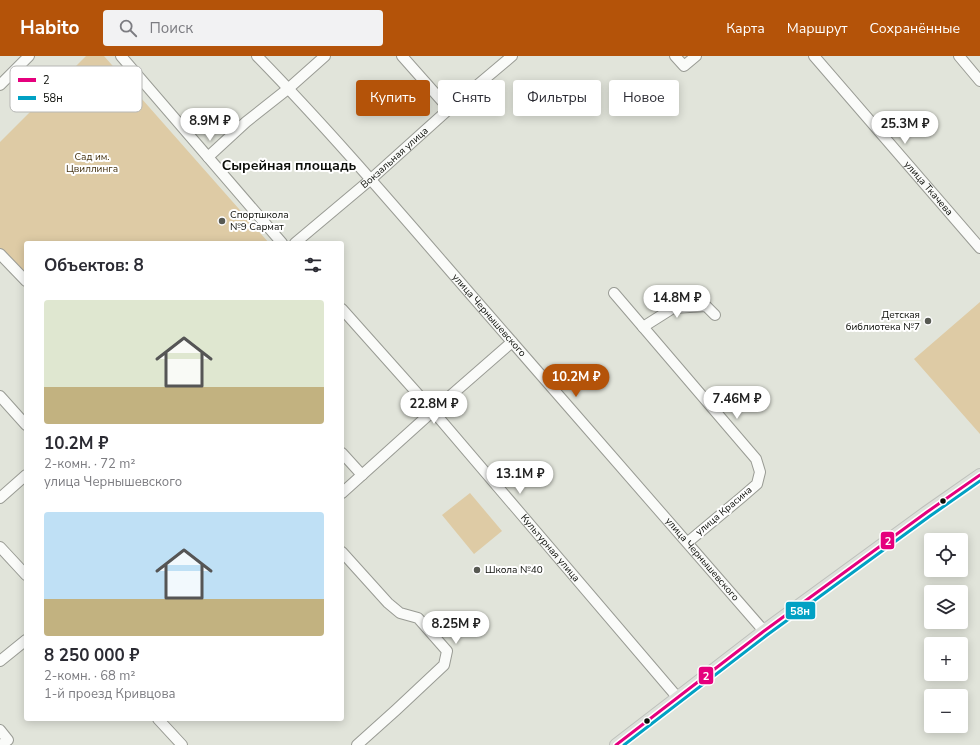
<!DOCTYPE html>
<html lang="ru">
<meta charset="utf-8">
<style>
body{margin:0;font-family:"Nunito Sans",sans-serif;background:#f2f2f3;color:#2b2b33;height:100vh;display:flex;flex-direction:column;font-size:15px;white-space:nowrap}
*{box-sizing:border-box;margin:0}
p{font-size:13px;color:#7c7c81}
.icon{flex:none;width:22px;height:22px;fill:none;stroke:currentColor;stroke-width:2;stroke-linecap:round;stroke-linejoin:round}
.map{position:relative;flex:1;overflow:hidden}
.panel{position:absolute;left:24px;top:185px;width:320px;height:480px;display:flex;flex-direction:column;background:#fff;border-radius:4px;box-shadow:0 2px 10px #0003}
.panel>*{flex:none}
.top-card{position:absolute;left:356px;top:24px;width:380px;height:36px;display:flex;gap:8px}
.buttons{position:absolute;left:924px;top:477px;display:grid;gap:8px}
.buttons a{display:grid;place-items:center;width:44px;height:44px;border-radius:4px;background:#fff;box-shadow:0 2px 10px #0003;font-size:20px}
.price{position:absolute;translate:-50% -34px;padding:0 9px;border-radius:14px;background:#fff;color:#222;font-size:13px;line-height:26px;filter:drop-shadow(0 1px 2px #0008)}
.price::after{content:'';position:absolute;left:50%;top:24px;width:12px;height:9px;margin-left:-6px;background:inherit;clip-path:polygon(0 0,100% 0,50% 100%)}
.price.selected{background:#b45309;color:#fff}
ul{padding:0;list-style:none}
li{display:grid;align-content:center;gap:8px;height:212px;padding:0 20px}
li span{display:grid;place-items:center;height:124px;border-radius:4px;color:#555}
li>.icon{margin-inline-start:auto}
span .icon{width:72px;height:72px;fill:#fffc;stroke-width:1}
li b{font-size:17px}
h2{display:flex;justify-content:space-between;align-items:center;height:48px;padding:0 20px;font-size:17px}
.tag{padding:0 14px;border-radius:4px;background:#fff;box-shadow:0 2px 10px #0003;font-size:14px;line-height:36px}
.tag.selected{background:#b45309;color:#fff}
header{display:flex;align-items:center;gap:24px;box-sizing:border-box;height:56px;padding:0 20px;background:#b45309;color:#fff}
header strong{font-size:19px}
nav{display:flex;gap:22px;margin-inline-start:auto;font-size:14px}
.search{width:280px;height:36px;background:#f2f2f3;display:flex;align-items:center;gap:10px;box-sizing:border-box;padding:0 14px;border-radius:4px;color:#7c7c81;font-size:15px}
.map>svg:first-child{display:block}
.park{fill:#decba5}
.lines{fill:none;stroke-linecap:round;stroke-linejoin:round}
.minor-casing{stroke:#999b94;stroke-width:12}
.major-casing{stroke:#bfc1bc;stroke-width:14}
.minor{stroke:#fafbf9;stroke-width:10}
.major{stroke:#dde1db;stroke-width:12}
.bus-1-casing{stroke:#fff;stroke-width:6}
.bus-2-casing{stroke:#fff;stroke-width:6}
.bus-1{stroke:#e5007d;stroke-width:3}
.bus-2{stroke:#01a1c4;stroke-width:3}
.poi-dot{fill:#575952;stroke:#fff;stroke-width:1.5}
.bus-dot{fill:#0c0e09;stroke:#fff;stroke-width:1.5}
.labels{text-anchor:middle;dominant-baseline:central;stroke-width:4;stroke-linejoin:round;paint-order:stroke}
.park-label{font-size:10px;fill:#433110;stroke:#fff}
.street-label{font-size:10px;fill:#0c0e09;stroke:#fff}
.poi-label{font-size:10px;fill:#0c0e09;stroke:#fff;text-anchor:start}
.district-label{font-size:14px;font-weight:bold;fill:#0c0e09;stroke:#fff}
.key{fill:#fff;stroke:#b6b7b5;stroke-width:1}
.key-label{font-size:11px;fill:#0c0e09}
.line-badge{stroke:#fff;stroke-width:1.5}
.badge-label{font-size:11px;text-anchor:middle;font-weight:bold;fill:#fff}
</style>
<header>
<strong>Habito</strong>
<div class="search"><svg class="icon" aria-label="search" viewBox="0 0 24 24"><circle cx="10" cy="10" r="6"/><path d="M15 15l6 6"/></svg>Поиск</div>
<nav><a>Карта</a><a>Маршрут</a><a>Сохранённые</a></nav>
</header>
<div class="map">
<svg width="980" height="689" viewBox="0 0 980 689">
<rect width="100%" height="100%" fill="#e1e4da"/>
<path class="park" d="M86,0H104L269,187H26V217L0,192V86Z
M980,246V378L914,303Z
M470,437L502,475L474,498L442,459Z"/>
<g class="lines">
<g class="minor-casing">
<g id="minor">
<path d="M121,0L282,187"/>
<path id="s1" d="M257,0C337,82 411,170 486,256C579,362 672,468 764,575"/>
<path d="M402,0L449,53"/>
<path d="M675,0L684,10L696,0"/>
<path id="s2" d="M814,0L980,192"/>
<path d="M959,0L980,25"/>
<path d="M0,29L29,0"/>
<path d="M208,101L246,66L289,32L325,0"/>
<path id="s3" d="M295,187L370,124L449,53L512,0"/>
<path d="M0,198L26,225"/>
<path d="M614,237L756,403L760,416L757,428L742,441L688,486"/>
<path id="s4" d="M342,253L433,355L678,642"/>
<path d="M643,271L673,252L706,250L715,259"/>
<path d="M0,340L26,369"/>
<path d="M342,397L362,419"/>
<path d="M342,437L433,355L512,286"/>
<path d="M0,442L26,419"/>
<path d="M0,491L26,519"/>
<path d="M342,496L388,547L400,557L418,562L447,595L444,609L396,654L357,689"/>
<path d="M0,605L26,584"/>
<path d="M158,663L182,689"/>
<path d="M0,674L8,684L1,689"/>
</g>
</g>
<g class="major-casing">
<path id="major" d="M616,689L764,575L927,456L980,419"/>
</g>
<use href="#minor" class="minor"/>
<use href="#major" class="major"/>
<g class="bus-1-casing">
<path id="bus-1" d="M616,689L764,575L927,456L980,419"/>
</g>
<g class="bus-2-casing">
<path id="bus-2" d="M624,689L767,579L930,460L980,425"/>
</g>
<use href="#bus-1" class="bus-1"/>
<use href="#bus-2" class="bus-2"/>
</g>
<g class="poi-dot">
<circle cx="222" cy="165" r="4"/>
<circle cx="928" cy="265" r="4"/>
<circle cx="477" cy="514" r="4"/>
</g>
<g class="bus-dot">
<circle cx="943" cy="445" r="3.5"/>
<circle cx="647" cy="665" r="3.5"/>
</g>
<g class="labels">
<g class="park-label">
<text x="92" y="101">Сад им.<tspan x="92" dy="12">Цвиллинга</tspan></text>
</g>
<g class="street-label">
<text stroke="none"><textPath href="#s3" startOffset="131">Вокзальная улица</textPath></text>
<text stroke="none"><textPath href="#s2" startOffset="175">улица Ткачева</textPath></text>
<text stroke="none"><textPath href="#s1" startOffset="348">улица Чернышевского</textPath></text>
<text transform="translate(724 455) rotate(-40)">улица Красина</text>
<text stroke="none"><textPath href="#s4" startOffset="317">Культурная улица</textPath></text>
<text stroke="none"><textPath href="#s1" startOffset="672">улица Чернышевского</textPath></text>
</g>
<g class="poi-label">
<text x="230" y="159">Спортшкола<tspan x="230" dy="12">№9 Сармат</tspan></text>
<text x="920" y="259" text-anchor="end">Детская<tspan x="920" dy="12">библиотека №7</tspan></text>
<text x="485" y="514">Школа №40</text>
</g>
<g class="district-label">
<text x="289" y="109">Сырейная площадь</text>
</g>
</g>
<rect x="10" y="10" width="132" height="46" rx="6" class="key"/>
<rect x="18" y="22" width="18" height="4" fill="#e5007d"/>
<rect x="18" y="40" width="18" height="4" fill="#01a1c4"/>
<g class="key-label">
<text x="43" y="28">2</text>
<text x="43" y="46">58н</text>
</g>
<g class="line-badge">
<rect x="880" y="475" width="15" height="19" rx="4" fill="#e5007d"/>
<rect x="785" y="545" width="31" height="19" rx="4" fill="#01a1c4"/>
<rect x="698" y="610" width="16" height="19" rx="4" fill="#e5007d"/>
</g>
<g class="badge-label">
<text x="888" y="489">2</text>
<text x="800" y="559">58н</text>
<text x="706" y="624">2</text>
</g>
</svg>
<div class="buttons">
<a><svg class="icon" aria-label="locate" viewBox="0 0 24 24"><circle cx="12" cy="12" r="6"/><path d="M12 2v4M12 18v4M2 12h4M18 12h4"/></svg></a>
<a><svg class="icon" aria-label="layers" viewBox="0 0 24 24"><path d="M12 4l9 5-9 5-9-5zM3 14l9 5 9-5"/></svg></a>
<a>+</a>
<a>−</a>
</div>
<b class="price" style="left:210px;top:86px">8.9M ₽</b>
<b class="price" style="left:905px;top:89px">25.3M ₽</b>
<b class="price" style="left:677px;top:263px">14.8M ₽</b>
<b class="price selected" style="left:576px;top:342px">10.2M ₽</b>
<b class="price" style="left:737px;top:364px">7.46M ₽</b>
<b class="price" style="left:434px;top:369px">22.8M ₽</b>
<b class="price" style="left:520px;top:439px">13.1M ₽</b>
<b class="price" style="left:456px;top:589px">8.25M ₽</b>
<div class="top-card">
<a class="tag selected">Купить</a>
<a class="tag">Снять</a>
<a class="tag">Фильтры</a>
<a class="tag">Новое</a>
</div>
<section class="panel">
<h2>Объектов: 8<svg class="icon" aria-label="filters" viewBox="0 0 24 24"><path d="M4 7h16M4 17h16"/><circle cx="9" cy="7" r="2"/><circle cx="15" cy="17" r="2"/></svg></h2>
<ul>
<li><span style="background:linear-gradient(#dfe7d0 70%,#c2b280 0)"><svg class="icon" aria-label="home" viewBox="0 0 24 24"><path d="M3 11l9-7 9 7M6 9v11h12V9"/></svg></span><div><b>10.2M ₽</b><p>2-комн. · 72 m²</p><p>улица Чернышевского</p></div></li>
<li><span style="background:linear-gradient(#bfe0f5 70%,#c2b280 0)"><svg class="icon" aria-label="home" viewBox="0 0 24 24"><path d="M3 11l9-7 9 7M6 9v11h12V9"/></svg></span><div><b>8 250 000 ₽</b><p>2-комн. · 68 m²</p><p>1-й проезд Кривцова</p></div></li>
</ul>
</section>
</div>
